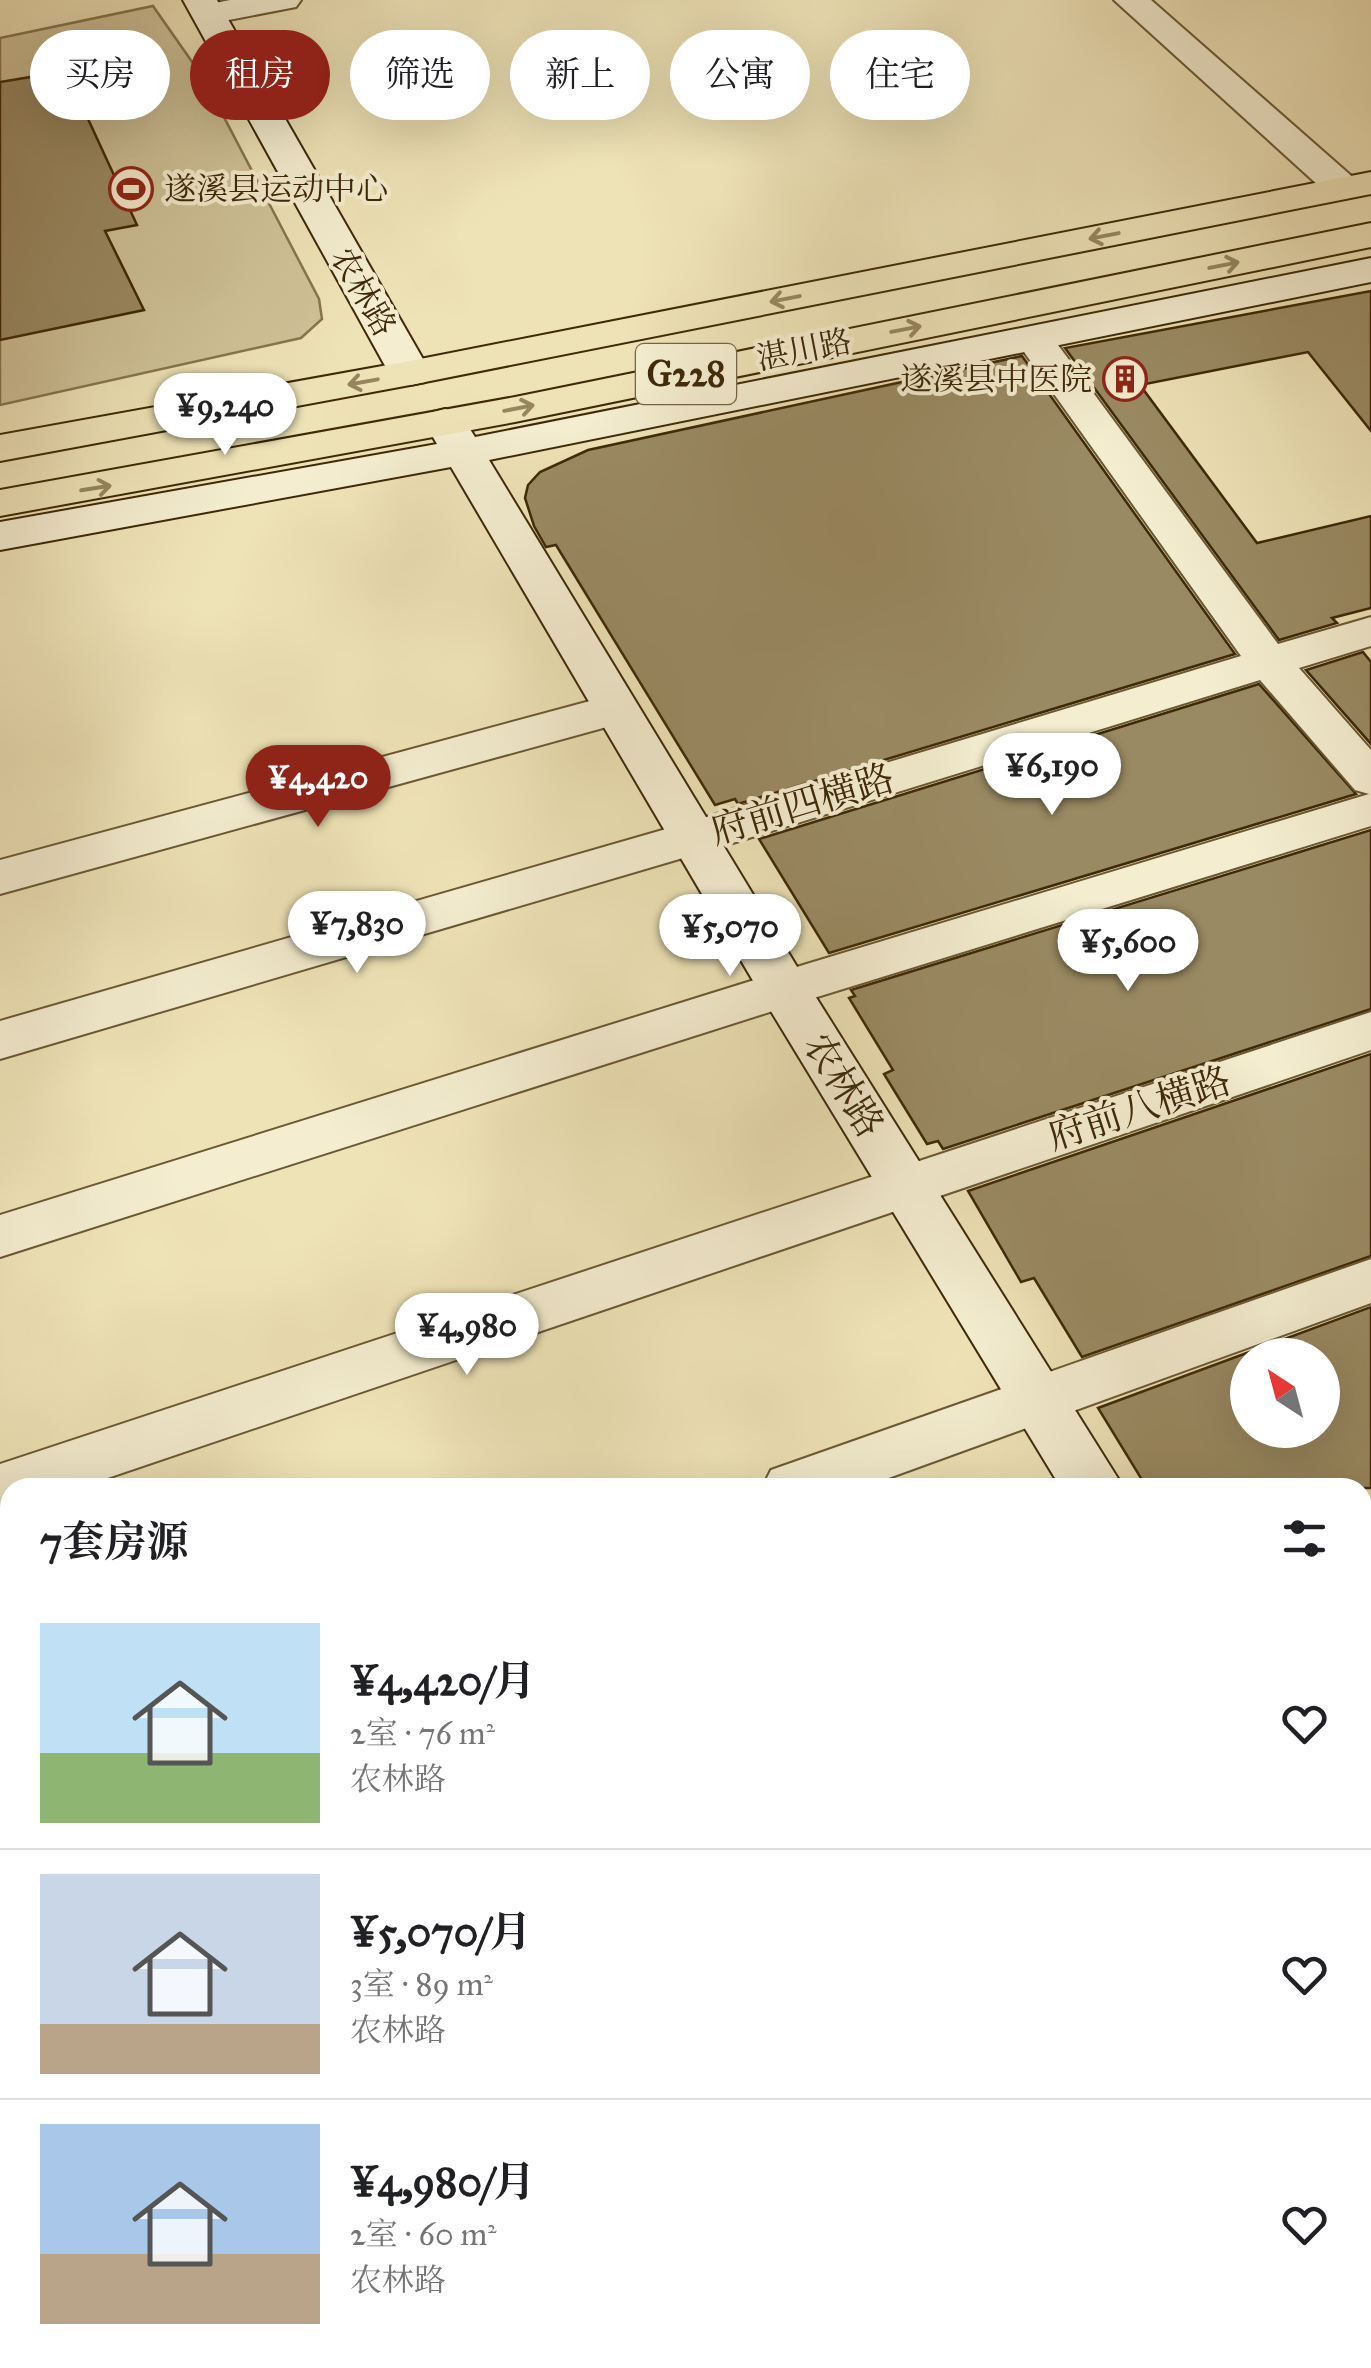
<!DOCTYPE html>
<html lang="zh">
<meta charset="utf-8">
<style>
body{margin:0;font-family:"IM FELL Great Primer","Noto Serif SC",serif;background:#f6f6f6;color:#202124;height:100vh;display:flex;flex-direction:column;font-size:38px;white-space:nowrap}
*{box-sizing:border-box;margin:0}
p{font-size:32px;color:#757577}
.icon{flex:none;width:55px;height:55px;fill:none;stroke:currentColor;stroke-width:2;stroke-linecap:round;stroke-linejoin:round}
.map{position:relative;flex:1;overflow:hidden}
.side{position:absolute;left:0px;top:1478px;width:1372px;height:892px;display:flex;flex-direction:column;background:#fff;border-radius:30px 30px 0 0;box-shadow:0 10px 40px #0002}
.side>*{flex:none}
.hud{position:absolute;left:30px;top:30px;width:1312px;height:90px;display:flex;gap:20px}
.needle{width:65px;rotate:324deg}
.controls{position:absolute;left:1230px;top:1338px;display:grid;gap:20px}
.controls a{display:grid;place-items:center;width:110px;height:110px;border-radius:50%;background:#fff;box-shadow:0 10px 40px #0002;font-size:50px}
.price{position:absolute;translate:-50% -85px;padding:0 22px;border-radius:35px;background:#fff;color:#222;font-size:32px;line-height:65px;filter:drop-shadow(0 2px 5px #0008)}
.price::after{content:'';position:absolute;left:50%;top:60px;width:30px;height:22px;margin-left:-15px;background:inherit;clip-path:polygon(0 0,100% 0,50% 100%)}
.price.active{background:#8f2418;color:#fff}
ul{padding:0;list-style:none}
li{display:flex;align-items:center;gap:30px;height:250px;padding:0 40px}
li+li{border-top:2px solid #e0e0e0}
li span{display:grid;place-items:center;flex:none;width:280px;height:200px;border-radius:0px;color:#555}
li>.icon{margin-inline-start:auto}
span .icon{width:120px;height:120px;fill:#fffc;stroke-width:1}
li b{font-size:42px}
h2{display:flex;justify-content:space-between;align-items:center;height:120px;padding:0 40px;font-size:42px}
.tag{padding:0 35px;border-radius:45px;background:#fff;box-shadow:0 10px 40px #0002;font-size:35px;line-height:90px}
.tag.active{background:#8f2418;color:#fff}
.map>svg:first-child{display:block}
.green{fill:#d0c399;stroke:#877650;stroke-width:2.5}
.building{fill:#9a8a63;stroke:#3e2908;stroke-width:2.5;fill-rule:evenodd}
.lines{fill:none;stroke-linecap:round;stroke-linejoin:round}
.street-casing{stroke:#6a5834;stroke-width:4}
.secondary-casing{stroke:#3e2908;stroke-width:4}
.highway-casing{stroke:#3e2908;stroke-width:4}
.street{fill:#f4edd0;fill-rule:evenodd}
.secondary{fill:#f4edd0;fill-rule:evenodd}
.highway{fill:#eee3b7;fill-rule:evenodd}
.oneway{stroke:#968660}
.labels{text-anchor:middle;dominant-baseline:central;stroke-width:8;stroke-linejoin:round;paint-order:stroke}
.far-poi-label{font-size:32px;fill:#3e2908;stroke:#f4edd0;text-anchor:start}
.far-street-label{font-size:32px;fill:#3e2908;stroke:#f4edd0}
.shield{fill:#f4edd0;stroke:#756444;stroke-width:2.5}
.shield-label{font-size:35px;font-weight:bold;fill:#3e2908}
.street-label{font-size:38px;fill:#3e2908;stroke:#f4edd0}
</style>
<div class="map">
<svg width="1371" height="2368" viewBox="0 0 1371 2368">
<rect width="100%" height="100%" fill="#eee3b7"/>
<filter id="stains"><feTurbulence type="fractalNoise" baseFrequency=".002" numOctaves="4"/><feColorMatrix values="0 0 0 0 .2 0 0 0 0 .09 0 0 0 0 .02 0 0 0 .5 -.17"/></filter>
<radialGradient id="worn" r=".72"><stop offset=".6" stop-color="#630" stop-opacity="0"/><stop offset="1" stop-color="#630" stop-opacity=".3"/></radialGradient>
<path class="green" d="M153,6L204,79L319,299L322,319L301,338L0,405V38Z"/>
<path class="building" d="M49,74L52,80H70L137,225L105,231L144,310L0,340V82Z
M1371,291V431L1308,352L1140,385L1257,543L1371,516V608L1332,618L1337,623L1279,640L1065,348Z
M1022,356L1235,654L738,804L735,799L715,805L556,545L546,547L534,526L525,498L528,485L540,472L588,450Z
M1363,652L1371,662V744L1306,670Z
M1259,684L1356,794L829,953L759,839Z
M1371,830V1009L943,1149L938,1141L927,1144L884,1074L893,1070L849,998L855,996L851,990Z
M1371,1054V1256L1082,1357L1034,1278L1021,1282L968,1191Z
M1371,1307V1488H1147L1098,1408ZM1248,1355H1322V1430H1248Z"/>
<g class="lines">
<g class="street-casing">
<path id="street" d="M230,0H301L296,7L208,24L196,21L191,14L196,7Z
M1114,0H1151L1356,180L1361,188L1356,196L1343,199L1330,196Z
M1033,326L1047,330L1278,644L1371,617V646L1299,668L1371,750V826L801,1002L0,1257V1215L767,976L1369,794L1355,790L1260,680L710,850L0,1059V1021L680,825L1241,656L1014,338L1019,330Z
M616,694L632,698L638,709L632,720L0,894V860Z
M1371,1012V1050L78,1488H10V1510L0,1514V1464Z
M1371,1259V1303L861,1488H762L771,1470Z
M1371,1529V1581L1362,1584V1532Z
M10,1741V1799L0,1803V1745Z
M1371,1849V1911L1362,1915V1853Z
M10,2062V2130L0,2134V2066Z
M1371,2288V2361L1362,2365L1351,2360H1362V2292Z
M305,2360H393L390,2368H302Z
M1246,2360H1332L1329,2368H1243Z"/>
</g>
<g class="secondary-casing">
<path id="secondary" d="M183,0H217L431,373L425,382L410,385L395,382L389,373Z
M1371,258V282L489,460L802,975L1124,1488H1061L766,1003L451,467L0,550V522L437,444L424,422L430,413L445,409L460,413L475,437Z
M1362,1902L1371,1906V1982L1362,1979Z"/>
</g>
<g class="highway-casing">
<path id="highway" d="M1371,172V194L410,385L0,461V435L410,361Z
M1371,223V247L515,422L0,516V490L515,397Z"/>
</g>
<use href="#street" class="street"/>
<use href="#secondary" class="secondary"/>
<use href="#highway" class="highway"/>
</g>
<defs><path id="oneway-shaft" d="M-6 0H5M1.5-3L5.5 0L1.5 3" fill="none" stroke-width="1.6" stroke-linecap="round" stroke-linejoin="round" transform="scale(2.5)"/></defs>
<g class="oneway">
<use href="#oneway-shaft" transform="translate(1104 236) rotate(169)"/>
<use href="#oneway-shaft" transform="translate(1224 265) rotate(-11)"/>
<use href="#oneway-shaft" transform="translate(785 299) rotate(169)"/>
<use href="#oneway-shaft" transform="translate(906 329) rotate(-11)"/>
<use href="#oneway-shaft" transform="translate(363 382) rotate(170)"/>
<use href="#oneway-shaft" transform="translate(519 408) rotate(-11)"/>
<use href="#oneway-shaft" transform="translate(96 488) rotate(-9)"/>
</g>
<defs>
<g id="stadium-ring" transform="scale(2.25)"><circle r="9.5" fill="#f4edd0" stroke="#8f2418" stroke-width="1.5"/><path d="M0-5a6.5 5 0 1 0 0 10a6.5 5 0 1 0 0-10ZM-3.5-1.8h7v3.6h-7Z" fill="#8f2418"/></g>
<g id="building-ring" transform="scale(2.25)"><circle r="9.5" fill="#f4edd0" stroke="#8f2418" stroke-width="1.5"/><path d="M-4-6H4V6H1V3H-1V6H-4ZM-2.5-4.3h1.7v1.8h-1.7ZM.8-4.3h1.7v1.8H.8ZM-2.5-1h1.7V.8h-1.7ZM.8-1h1.7V.8H.8Z" fill="#8f2418"/></g>
</defs>
<g fill-rule="evenodd">
<use href="#stadium-ring" x="131" y="189"/>
<use href="#building-ring" x="1125" y="379"/>
</g>
<g class="labels">
<g class="far-poi-label">
<text x="164" y="189">遂溪县运动中心</text>
<text x="1092" y="379" text-anchor="end">遂溪县中医院</text>
</g>
<g class="far-street-label">
<text transform="translate(363 292) rotate(60)">农林路</text>
<text transform="translate(804 350) rotate(-11)">湛川路</text>
</g>
<rect class="shield" x="636" y="344" width="100" height="60" rx="8"/>
<g class="shield-label">
<text x="686" y="374">G228</text>
</g>
<g class="street-label">
<text transform="translate(802 804) rotate(-17)">府前四横路</text>
<text transform="translate(844 1085) rotate(58)">农林路</text>
<text transform="translate(1139 1108) rotate(-18)">府前八横路</text>
</g>
</g>
<rect width="100%" height="100%" filter="url(#stains)"/>
<rect width="100%" height="100%" fill="url(#worn)"/>
</svg>
<div class="controls">
<a><svg class="needle" viewBox="-14 -14 28 28"><path d="M0-13l5 13h-10z" fill="#e53935"/><path d="M0 13l5-13h-10z" fill="#757577"/></svg></a>
</div>
<b class="price" style="left:225px;top:458px">¥9,240</b>
<b class="price" style="left:1052px;top:818px">¥6,190</b>
<b class="price active" style="left:318px;top:830px">¥4,420</b>
<b class="price" style="left:357px;top:976px">¥7,830</b>
<b class="price" style="left:730px;top:979px">¥5,070</b>
<b class="price" style="left:1128px;top:994px">¥5,600</b>
<b class="price" style="left:467px;top:1378px">¥4,980</b>
<div class="hud">
<a class="tag">买房</a>
<a class="tag active">租房</a>
<a class="tag">筛选</a>
<a class="tag">新上</a>
<a class="tag">公寓</a>
<a class="tag">住宅</a>
</div>
<section class="side">
<h2>7套房源<svg class="icon" aria-label="filters" viewBox="0 0 24 24"><path d="M4 7h16M4 17h16"/><circle cx="9" cy="7" r="2"/><circle cx="15" cy="17" r="2"/></svg></h2>
<ul>
<li><span style="background:linear-gradient(#bfe0f5 65%,#8fb573 0)"><svg class="icon" aria-label="home" viewBox="0 0 24 24"><path d="M3 11l9-7 9 7M6 9v11h12V9"/></svg></span><div><b>¥4,420/月</b><p>2室 · 76 m²</p><p>农林路</p></div><svg class="icon" aria-label="heart" viewBox="0 0 24 24"><path d="M12 20l-8-8c-3-5 5-10 8-4 3-6 11-1 8 4z"/></svg></li>
<li><span style="background:linear-gradient(#c9d6e8 75%,#b9a48a 0)"><svg class="icon" aria-label="home" viewBox="0 0 24 24"><path d="M3 11l9-7 9 7M6 9v11h12V9"/></svg></span><div><b>¥5,070/月</b><p>3室 · 89 m²</p><p>农林路</p></div><svg class="icon" aria-label="heart" viewBox="0 0 24 24"><path d="M12 20l-8-8c-3-5 5-10 8-4 3-6 11-1 8 4z"/></svg></li>
<li><span style="background:linear-gradient(#a9c7e8 65%,#b9a48a 0)"><svg class="icon" aria-label="home" viewBox="0 0 24 24"><path d="M3 11l9-7 9 7M6 9v11h12V9"/></svg></span><div><b>¥4,980/月</b><p>2室 · 60 m²</p><p>农林路</p></div><svg class="icon" aria-label="heart" viewBox="0 0 24 24"><path d="M12 20l-8-8c-3-5 5-10 8-4 3-6 11-1 8 4z"/></svg></li>
</ul>
</section>
</div>
